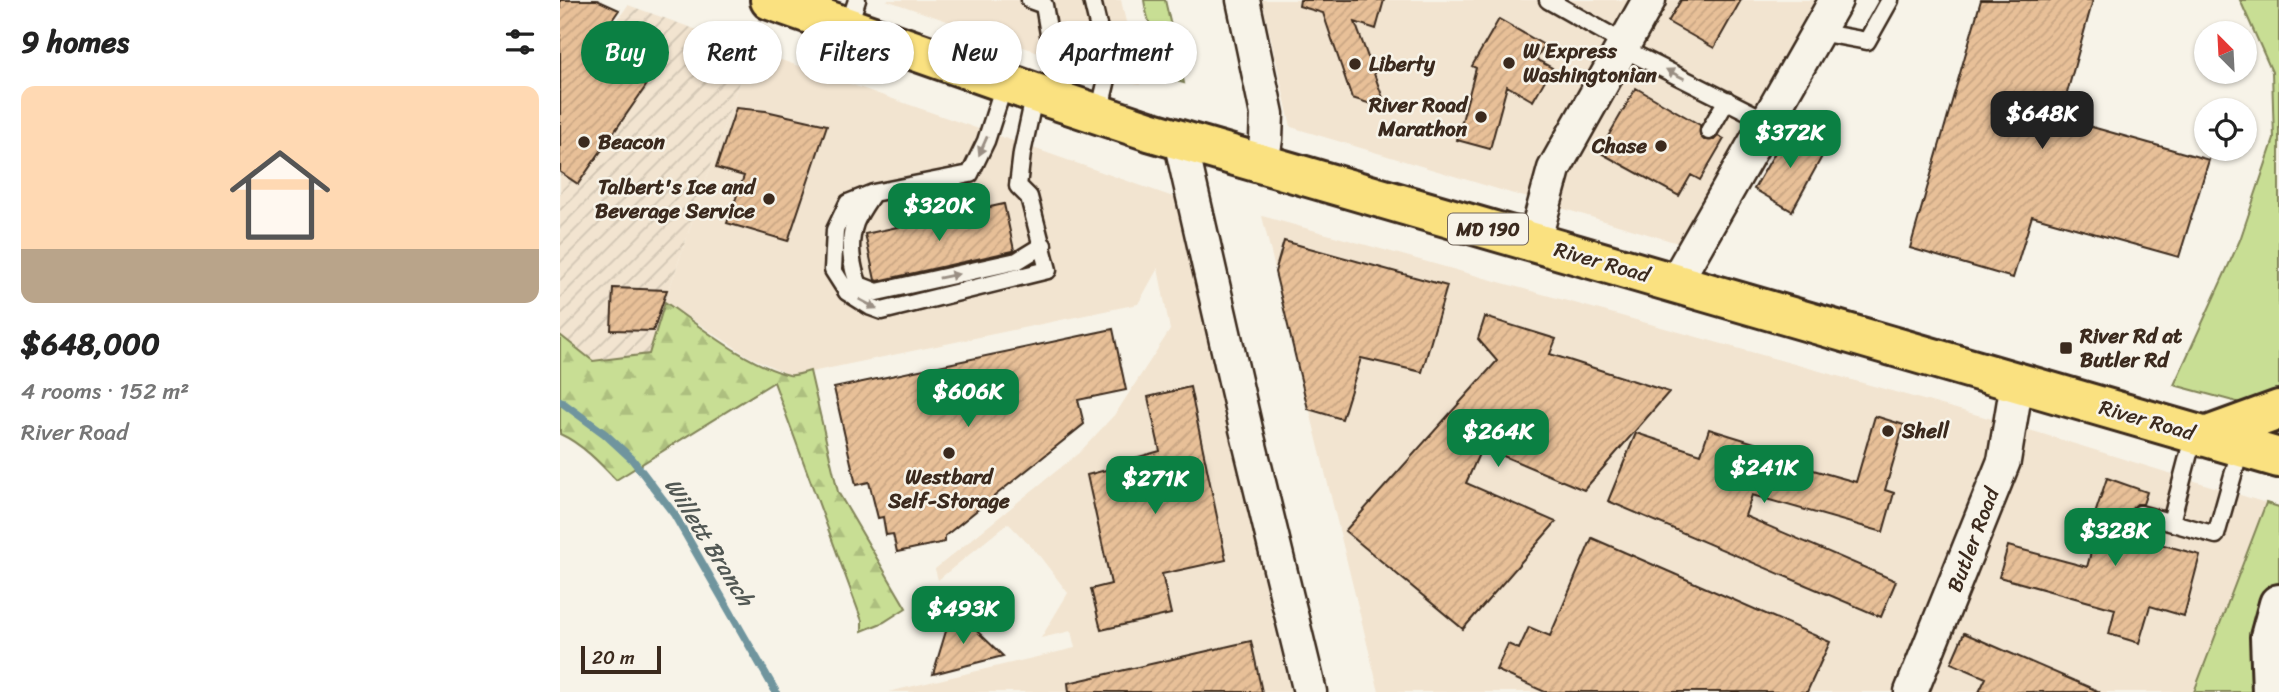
<!DOCTYPE html>
<meta charset="utf-8">
<style>
body{margin:0;font-family:Sriracha,sans-serif;background:#f2f2f2;color:#222;height:100vh;display:flex;flex-direction:column;font-size:26px;white-space:nowrap}
*{box-sizing:border-box;margin:0}
p{font-size:23px;color:#767676}
.icon{flex:none;width:38px;height:38px;fill:none;stroke:currentColor;stroke-width:2;stroke-linecap:round;stroke-linejoin:round}
.map{position:relative;flex:1;overflow:hidden}
.side{display:flex;flex-direction:column;background:#fff;width:560px}
.side>*{flex:none}
.guide{position:absolute;left:21px;top:21px;width:665px;height:63px;display:flex;gap:14px}
.needle{width:46px;rotate:336deg}
.fabs{position:absolute;left:1634px;top:21px;display:grid;gap:14px}
.fabs a{display:grid;place-items:center;width:63px;height:63px;border-radius:50%;background:#fff;box-shadow:0 2px 5px #0004;font-size:35px}
.scale{position:absolute;left:21px;bottom:18px;width:80px;box-sizing:border-box;padding-left:7px;border:4px solid #3b2a1e;border-top:0;font-size:19px;line-height:24px;white-space:nowrap;color:#3b2a1e;-webkit-text-stroke:5px #f7f3e8;paint-order:stroke}
.price{position:absolute;translate:-50% -60px;padding:0 16px;border-radius:14px;background:#0b8043;color:#fff;font-size:23px;line-height:46px;filter:drop-shadow(0 2px 4px #0008)}
.price::after{content:'';position:absolute;left:50%;top:42px;width:21px;height:16px;margin-left:-10px;background:inherit;clip-path:polygon(0 0,100% 0,50% 100%)}
.price.active{background:#222;color:#fff}
ul{padding:0;list-style:none}
li{display:grid;align-content:center;gap:14px;height:371px;padding:0 21px}
li+li{border-top:2px solid #e0e0e0}
li span{display:grid;place-items:center;height:217px;border-radius:14px;color:#555}
li>.icon{margin-inline-start:auto}
span .icon{width:126px;height:126px;fill:#fffc;stroke-width:1}
li b{font-size:30px}
h2{display:flex;justify-content:space-between;align-items:center;height:84px;padding:0 21px;font-size:30px}
.chip{padding:0 24px;border-radius:32px;background:#fff;box-shadow:0 2px 5px #0004;font-size:24px;line-height:63px}
.chip.active{background:#0b8043;color:#fff}
main{display:flex;flex:1;min-height:0}
.map>svg:first-child{display:block}
.built{fill:#f2e4d0}
.industrial{fill:url(#industrial-furrows)}
.green{fill:#c8de94;stroke:#828459;stroke-width:2}
.forest{fill:url(#forest-firs);stroke:#828459;stroke-width:2}
.lines{fill:none;stroke-linecap:round;stroke-linejoin:round}
.stream{stroke:#6f959e;stroke-width:8}
.building{fill:url(#building-hatch);stroke:#3b2a1e;stroke-width:2}
.service-casing{stroke:#3b2a1e;stroke-width:21}
.minor-casing{stroke:#3b2a1e;stroke-width:37}
.secondary-casing{stroke:#3b2a1e;stroke-width:44}
.primary-casing{stroke:#3b2a1e;stroke-width:44}
.service{stroke:#f7f3e8;stroke-width:16}
.minor{stroke:#f7f3e8;stroke-width:32}
.secondary{stroke:#f7f3e8;stroke-width:38}
.primary{stroke:#fae180;stroke-width:38}
.oneway{fill:#998e83}
.poi-dot{fill:#3b2a1e;stroke:#f7f3e8;stroke-width:2.5}
.labels{text-anchor:middle;dominant-baseline:central;stroke-width:5;stroke-linejoin:round;paint-order:stroke}
.shield{fill:#f7f3e8;stroke:#73665b;stroke-width:2}
.shield-label{font-size:19px;font-weight:bold;fill:#3b2a1e}
.poi-label{font-size:21px;font-weight:bold;fill:#3b2a1e;stroke:#f7f3e8;text-anchor:start}
.street-label{font-size:21px;fill:#3b2a1e;stroke:#f7f3e8}
.water-label{font-size:23px;font-style:italic;fill:#515753;stroke:#f7f3e8}
</style>
<main>
<section class="side">
<h2>9 homes<svg class="icon" aria-label="filters" viewBox="0 0 24 24"><path d="M4 7h16M4 17h16"/><circle cx="9" cy="7" r="2"/><circle cx="15" cy="17" r="2"/></svg></h2>
<ul>
<li><span style="background:linear-gradient(#ffd9b3 75%,#b9a48a 0)"><svg class="icon" aria-label="home" viewBox="0 0 24 24"><path d="M3 11l9-7 9 7M6 9v11h12V9"/></svg></span><div><b>$648,000</b><p>4 rooms · 152 m²</p><p>River Road</p></div></li>
</ul>
</section>
<div class="map">
<svg width="1719" height="692" viewBox="0 0 1719 692">
<defs>
<pattern id="industrial-furrows" width="10" height="10" patternUnits="userSpaceOnUse" patternTransform="scale(1.75)"><rect width="10" height="10" fill="#f2e4d0"/><path d="M-1 1l2-2M0 10L10 0M9 11l2-2" fill="none" stroke="#d0c4b2"/></pattern>
<pattern id="forest-firs" width="22" height="20" patternUnits="userSpaceOnUse" patternTransform="scale(1.75)"><rect width="22" height="20" fill="#c8de94"/><path d="M5 1l3.5 6h-7zM16 11l3.5 6h-7z" fill="#adbf7f"/></pattern>
<pattern id="building-hatch" width="6" height="6" patternUnits="userSpaceOnUse" patternTransform="scale(1.75)"><rect width="6" height="6" fill="#e8c098"/><path d="M-1 1l2-2M0 6l6-6M5 7l2-2" fill="none" stroke="#c8a583"/></pattern>
</defs>
<rect width="100%" height="100%" fill="#f7f3e8"/>
<filter id="ink" filterUnits="userSpaceOnUse"><feTurbulence type="fractalNoise" baseFrequency=".0143" numOctaves="2"/><feDisplacementMap in="SourceGraphic" scale="14" xChannelSelector="R" yChannelSelector="G"/><feConvolveMatrix kernelMatrix="1 2 1 2 8 2 1 2 1" color-interpolation-filters="sRGB"/></filter>
<g filter="url(#ink)">
<path class="built" d="M326,0H561L580,85L565,82Z
M702,0H1294L1154,252L1111,241L731,127Z
M190,49L619,199L709,604L731,692H328L515,648L511,631L481,638L508,593L478,554L448,523L378,580L375,569L520,452L556,413L610,330L598,268L578,304L232,376L188,356L105,302Z
M702,216L1450,424L1706,503L1634,692H819Z"/>
<path class="industrial" d="M68,5L190,49L105,302L89,354L33,361L0,335V101Z"/>
<path class="green" d="M584,0H605L624,83L603,77C603,49 587,27 584,0Z
M1680,0H1719V404L1688,405L1614,385L1680,240L1714,139L1712,72Z
M1706,503L1719,507V692H1634Z"/>
<path class="forest" d="M105,302C141,327 186,364 229,375C235,376 244,373 250,371L278,492L346,608L324,622L302,631V621L214,382L56,480C40,463 22,444 0,434V335L33,361L89,354Z"/>
<g class="lines">
<path class="stream" d="M0,401L45,434L72,459L114,514L216,692"/>
</g>
<path class="building" d="M0,0H37L59,10L32,49L86,86L18,184L0,172Z
M740,0H824L816,29L795,22L827,109L792,98L763,13L739,6Z
M1121,0H1181L1154,48L1108,22Z
M1421,0H1533L1500,118L1649,160L1619,257L1472,216L1453,278L1350,248Z
M939,19L984,45L976,59L992,68L973,101L947,86L930,149L897,140L916,68L912,66Z
M1076,88L1140,125V136L1144,140H1154L1158,136L1164,139L1140,180L1131,175L1119,196L1039,152Z
M176,108L206,111L267,125L228,241L167,223L184,176L156,168Z
M1228,130L1265,151L1232,211L1194,189Z
M444,204L454,250L453,251L318,281L315,280L305,234Z
M724,241L887,286L862,372L801,358L782,419L748,409L715,272Z
M53,288L107,290L93,331L51,330Z
M925,317L996,339L990,354L1109,392L1024,490L922,447L906,483L996,522L903,629L785,531L937,361L918,339Z
M553,329L566,390L518,400L524,424L385,536V542L337,552L333,534L326,535L323,517L318,518L309,482L296,485L274,388Z
M630,387L666,560L602,574L611,614L541,630L531,589L551,584L527,475L550,469V465L600,451L588,397Z
M1315,416L1344,425L1325,490L1334,493L1323,532L1192,495L1185,516L1336,581L1321,617L1048,501L1076,433L1141,454L1149,429L1217,450L1214,459L1296,482Z
M1547,478L1587,492L1583,504H1577L1570,511V517L1576,524L1571,536L1640,555L1624,616L1590,606L1579,643L1549,634L1555,609L1439,577L1448,546L1527,567L1538,527L1532,523Z
M1032,538L1270,642L1247,692H985L936,670L948,644L959,649L969,627L990,636Z
M393,608L443,656L373,674Z
M1404,633L1540,692H1419L1426,678L1391,663Z
M691,641L702,692H509L508,683Z"/>
<g class="lines">
<g class="service-casing">
<path id="service" d="M470,0L484,5L500,98
M532,0L549,71L543,96L544,114
M988,0L1064,43
M288,27L297,0
M1258,32L1307,41L1330,0
M1062,48L1207,121
M445,82L426,141L410,174L313,193L288,203L275,230L273,270L287,292L311,307L322,311L488,270L469,197L458,186L462,153L475,93
M1149,131L1167,100
M313,193C307,202 299,213 295,223C288,243 291,266 299,285L317,292L457,261L483,245
M1580,514L1656,535L1681,447
M1611,522L1634,434"/>
</g>
<g class="minor-casing">
<path id="minor" d="M683,0L707,114L706,139L702,163
M620,140L686,429L750,692
M974,242L994,169L1089,0
M1115,283L1276,0
M1351,692L1444,461L1457,382"/>
</g>
<g class="secondary-casing">
<path id="secondary" d="M1712,692L1710,637L1719,604"/>
</g>
<g class="primary-casing">
<path id="primary" d="M210,0L475,93L589,131L1719,458
M1645,437L1719,410"/>
</g>
<use href="#service" class="service"/>
<use href="#minor" class="minor"/>
<use href="#secondary" class="secondary"/>
<use href="#primary" class="primary"/>
</g>
<defs><path id="oneway-solid" d="M-6-.8H1V-3.2L6.5 0L1 3.2V.8H-6Z" transform="scale(1.75)"/></defs>
<g class="oneway">
<use href="#oneway-solid" transform="translate(1115 74) rotate(-153)"/>
<use href="#oneway-solid" transform="translate(423 146) rotate(114)"/>
<use href="#oneway-solid" transform="translate(389 276) rotate(-12)"/>
<use href="#oneway-solid" transform="translate(308 304) rotate(28)"/>
</g>
</g>
<g class="poi-dot">
<circle cx="949" cy="63" r="7"/>
<circle cx="795" cy="64" r="7"/>
<circle cx="921" cy="117" r="7"/>
<circle cx="24" cy="142" r="7"/>
<circle cx="1101" cy="146" r="7"/>
<circle cx="209" cy="199" r="7"/>
<rect x="1499" y="341" width="14" height="14" rx="3.5"/>
<circle cx="1328" cy="431" r="7"/>
<circle cx="389" cy="453" r="7"/>
</g>
<g class="labels">
<rect class="shield" x="888" y="213.5" width="80" height="31" rx="5"/>
<g class="shield-label">
<text x="928" y="229">MD 190</text>
</g>
<g class="poi-label">
<text x="963" y="51">W Express<tspan x="963" dy="24">Washingtonian</tspan></text>
<text x="809" y="64">Liberty</text>
<text x="907" y="105" text-anchor="end">River Road<tspan x="907" dy="24">Marathon</tspan></text>
<text x="38" y="142">Beacon</text>
<text x="1087" y="146" text-anchor="end">Chase</text>
<text x="195" y="187" text-anchor="end">Talbert's Ice and<tspan x="195" dy="24">Beverage Service</tspan></text>
<text x="1520" y="336">River Rd at<tspan x="1520" dy="24">Butler Rd</tspan></text>
<text x="1342" y="431">Shell</text>
<text x="389" y="477" text-anchor="middle">Westbard<tspan x="389" dy="24">Self-Storage</tspan></text>
</g>
<g class="street-label">
<text transform="translate(1042 262) rotate(16)">River Road</text>
<text transform="translate(1587 420) rotate(16)">River Road</text>
<text transform="translate(1413 540) rotate(-69)">Butler Road</text>
</g>
<g class="water-label">
<text transform="translate(149 542) rotate(58)">Willett Branch</text>
</g>
</g>
</svg>
<div class="fabs">
<a><svg class="needle" viewBox="-14 -14 28 28"><path d="M0-13l5 13h-10z" fill="#e53935"/><path d="M0 13l5-13h-10z" fill="#767676"/></svg></a>
<a><svg class="icon" aria-label="locate" viewBox="0 0 24 24"><circle cx="12" cy="12" r="6"/><path d="M12 2v4M12 18v4M2 12h4M18 12h4"/></svg></a>
</div>
<div class="scale">20 m</div>
<b class="price active" style="left:1482px;top:151px">$648K</b>
<b class="price" style="left:1230px;top:170px">$372K</b>
<b class="price" style="left:379px;top:243px">$320K</b>
<b class="price" style="left:408px;top:429px">$606K</b>
<b class="price" style="left:938px;top:469px">$264K</b>
<b class="price" style="left:1204px;top:505px">$241K</b>
<b class="price" style="left:595px;top:516px">$271K</b>
<b class="price" style="left:1555px;top:568px">$328K</b>
<b class="price" style="left:403px;top:646px">$493K</b>
<div class="guide">
<a class="chip active">Buy</a>
<a class="chip">Rent</a>
<a class="chip">Filters</a>
<a class="chip">New</a>
<a class="chip">Apartment</a>
</div>
</div>
</main>
